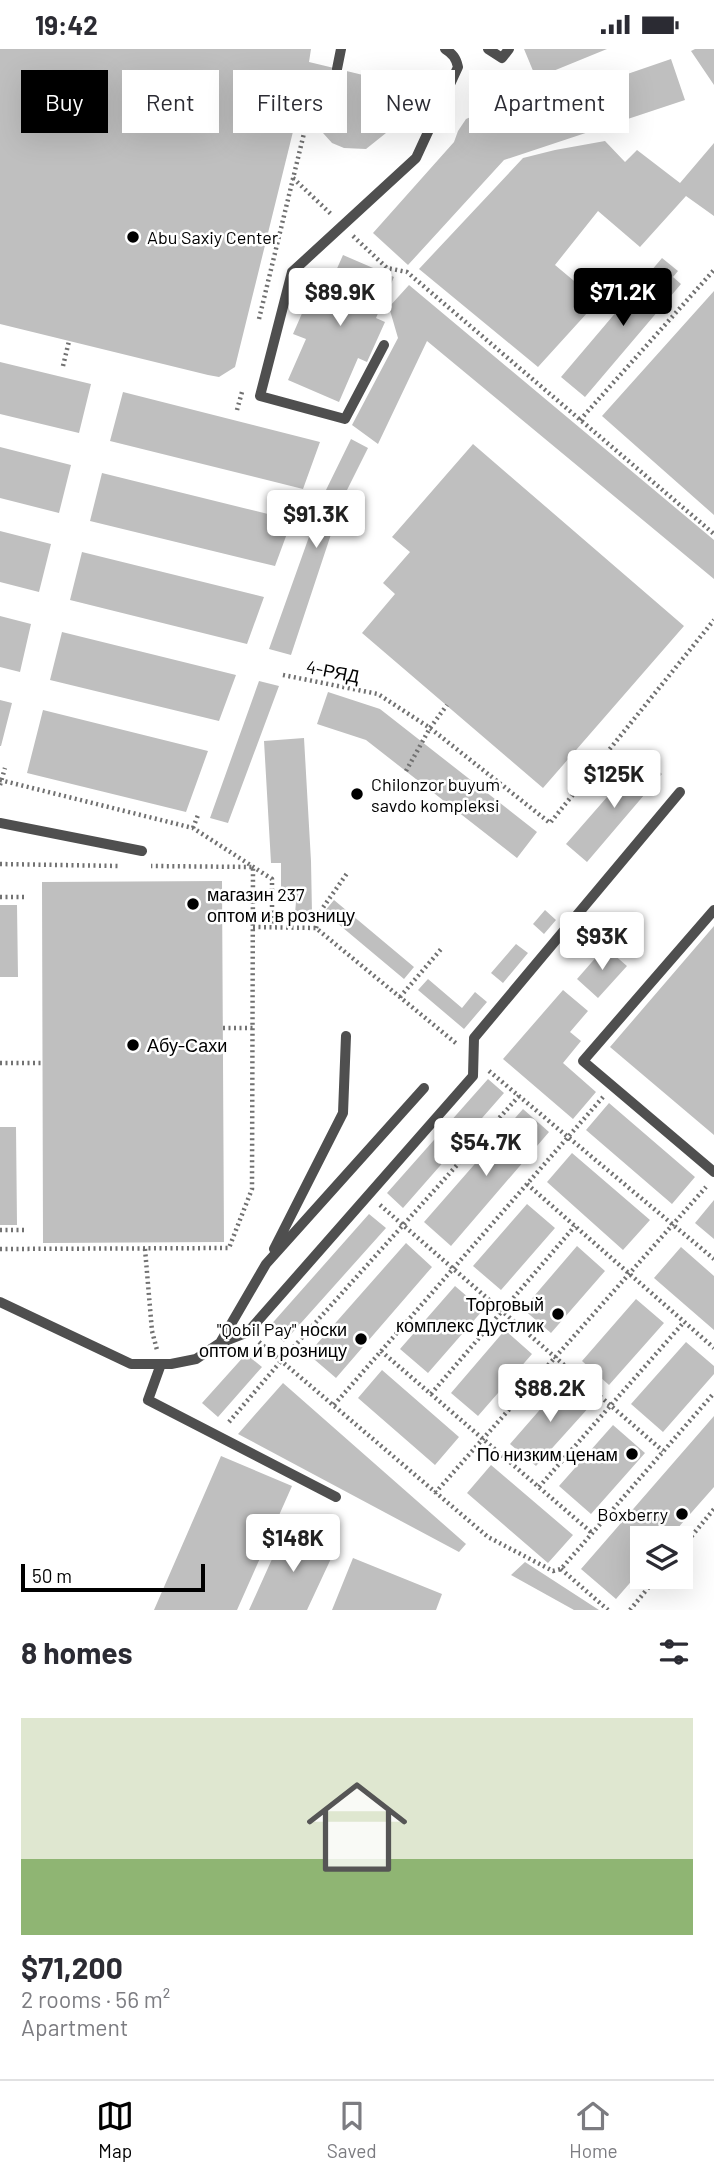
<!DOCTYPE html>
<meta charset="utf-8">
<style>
body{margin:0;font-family:Barlow,sans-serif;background:#f2f2f3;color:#2b2b33;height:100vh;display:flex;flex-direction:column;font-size:26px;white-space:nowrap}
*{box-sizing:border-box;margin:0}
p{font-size:23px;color:#7c7c81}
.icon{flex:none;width:38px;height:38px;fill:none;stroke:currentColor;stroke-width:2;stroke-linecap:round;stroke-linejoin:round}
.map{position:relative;height:1561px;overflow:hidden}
.sheet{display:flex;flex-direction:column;background:#fff;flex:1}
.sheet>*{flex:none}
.guide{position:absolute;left:21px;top:21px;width:672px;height:63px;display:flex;gap:14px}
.buttons{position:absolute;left:630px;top:1477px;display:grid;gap:14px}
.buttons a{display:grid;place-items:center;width:63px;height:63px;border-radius:0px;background:#fff;box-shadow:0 7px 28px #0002;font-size:35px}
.scale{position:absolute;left:21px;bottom:18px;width:184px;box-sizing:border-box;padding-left:7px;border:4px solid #000;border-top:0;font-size:19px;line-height:24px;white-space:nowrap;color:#000;-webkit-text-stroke:5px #fff;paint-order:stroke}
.price{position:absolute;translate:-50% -60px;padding:0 16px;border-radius:7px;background:#fff;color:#222;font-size:23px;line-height:46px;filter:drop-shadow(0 2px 4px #0008)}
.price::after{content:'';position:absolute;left:50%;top:42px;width:21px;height:16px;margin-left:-10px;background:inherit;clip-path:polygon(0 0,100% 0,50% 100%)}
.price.selected{background:#000;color:#fff}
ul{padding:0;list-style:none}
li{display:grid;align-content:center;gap:14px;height:371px;padding:0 21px}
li+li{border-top:2px solid #e1e1e2}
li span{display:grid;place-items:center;height:217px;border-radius:0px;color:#555}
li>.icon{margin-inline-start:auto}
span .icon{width:126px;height:126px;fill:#fffc;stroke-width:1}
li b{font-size:30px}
h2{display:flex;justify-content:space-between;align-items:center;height:84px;padding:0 21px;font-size:30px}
.chip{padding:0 24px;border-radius:0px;background:#fff;box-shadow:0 7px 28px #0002;font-size:24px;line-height:63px}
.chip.selected{background:#000;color:#fff}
.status{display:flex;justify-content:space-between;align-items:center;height:49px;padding:0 35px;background:#fff;direction:ltr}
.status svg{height:19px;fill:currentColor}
.tabs{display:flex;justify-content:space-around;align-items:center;height:98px;border-top:2px solid #e1e1e2;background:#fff;font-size:19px;color:#7c7c81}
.tabs a{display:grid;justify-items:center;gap:4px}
.tabs .selected{color:#000}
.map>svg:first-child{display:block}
.building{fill:#bfbfbf}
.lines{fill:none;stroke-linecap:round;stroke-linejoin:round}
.path{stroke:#717171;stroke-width:4.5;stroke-dasharray:2 3.5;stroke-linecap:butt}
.service{stroke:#4f4f4f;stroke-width:10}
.poi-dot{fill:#000;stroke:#fff;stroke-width:2.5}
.labels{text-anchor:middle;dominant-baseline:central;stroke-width:5;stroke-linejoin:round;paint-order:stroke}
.poi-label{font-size:18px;fill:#000;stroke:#fff;text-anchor:start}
.street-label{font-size:18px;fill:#000;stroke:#fff}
</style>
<div class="status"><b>19:42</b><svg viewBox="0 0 49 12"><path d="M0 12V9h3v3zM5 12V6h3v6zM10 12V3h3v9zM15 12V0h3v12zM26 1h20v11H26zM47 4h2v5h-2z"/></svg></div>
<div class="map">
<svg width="714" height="1561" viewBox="0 0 714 1561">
<rect width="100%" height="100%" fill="#fff"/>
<path class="building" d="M0,0H311L309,13L363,26L374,31L383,39L388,46L391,73L386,84L366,100L344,99L332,94L323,84L319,75L318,62L321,44L303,42L235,318L219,328L208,326L0,275Z
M524,0H607L536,29Z
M695,0H714V36L691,2Z
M671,10L685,51L504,111L408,216L373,184L454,93L458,82L466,70L480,64H495L505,67Z
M605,92L625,113L637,101L680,134L714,94V167L686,147L640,198L598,162L555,216L598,252L538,318L419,220L523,109L555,101Z
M343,206L394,228L376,269L385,273L367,313L358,309L339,353L288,331L306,290L293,285L310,246L323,251Z
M662,209L678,222L673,228L681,235L585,348L561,328Z
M409,236L714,491V530L427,292L378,395L352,376L398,289L389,258Z
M714,242V466L602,367Z
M0,313L91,335L79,384L0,365Z
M123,343L320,393L303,440L110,392Z
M351,390L368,399L343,449L291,606L269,600L325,443Z
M473,395L684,577L543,739L362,584L395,545L383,534L410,503L392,488Z
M0,398L71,416L59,464L0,449Z
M102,424L292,471L275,517L90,472Z
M0,482L51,495L39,543L0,533Z
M82,503L264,548L247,595L70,551Z
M0,567L31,575L20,623L0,618Z
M62,583L236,626L219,672L50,631Z
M259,632L279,637L228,774L210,769Z
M328,643L380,660L537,783L517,809L366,691L317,675Z
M0,651L12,654L1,697H0Z
M43,661L208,702L186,763L27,724Z
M304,689L311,812L312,865L295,864L296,853H281V814H271L264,692Z
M642,708L662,725L587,813L566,795Z
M222,832L224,1193L43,1194L42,833Z
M334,851L414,918L404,930L324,863Z
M0,856H17L18,928H0Z
M545,861L556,871L544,885L533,875Z
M714,877V1086L610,998Z
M516,895L528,904L503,934L491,924Z
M605,898L627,917L598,949L577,930Z
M428,930L462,959L475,943L487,953L464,980L418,941Z
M563,941L588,962L570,983L581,992L563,1014L596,1043L573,1070L503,1010Z
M488,1030L504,1044L403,1159L387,1144Z
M609,1054L695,1128L672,1155L586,1081Z
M523,1060L549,1083L451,1197L424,1173Z
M0,1078H16L17,1176H0Z
M572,1104L650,1171L623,1201L547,1133Z
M714,1151V1190L695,1174Z
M527,1155L555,1179L501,1241L473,1217Z
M369,1165L386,1179L284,1293L268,1279Z
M406,1194L432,1218L336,1329L308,1305Z
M577,1197L605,1222L551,1284L523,1260Z
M681,1198L714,1227V1281L654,1229Z
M455,1237L483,1261L428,1324L400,1300Z
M636,1250L664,1274L609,1336L582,1312Z
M505,1281L532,1305L478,1367L451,1344Z
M686,1293L714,1317V1325L663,1383L631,1355Z
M246,1305L262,1318L218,1368L202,1354Z
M382,1321L459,1388L435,1416L358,1349Z
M564,1333L591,1356L536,1417L510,1395Z
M283,1334L466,1495L459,1503L238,1385Z
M714,1367V1438L669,1489H642V1520L616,1550L581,1520Z
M613,1376L645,1404L591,1465L559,1437Z
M221,1407L292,1437L237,1561H154Z
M491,1416L573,1486L548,1514L467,1444Z
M286,1479L335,1501L307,1561H249Z
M353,1509L442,1545L436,1561H332Z
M525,1513L599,1561H574L511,1526Z"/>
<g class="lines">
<path class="path" d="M293,129L332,166
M353,187L387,219L407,223L714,485
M259,270L314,43
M63,317L69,292
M237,361L242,343
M580,371L714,221
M283,626L378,645L430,679L550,774L714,571
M406,722L430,679L447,656
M0,731L193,779L272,830V878
M0,736L5,719
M193,779L198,766
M0,815L118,817
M0,848H25
M253,878L316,879L458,996
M316,879L322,860L348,823
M400,948L442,899
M223,979H253
M0,1014H43
M489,1022L714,1210
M527,1135L714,1299
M380,1156L663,1402
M0,1181H27
M0,1200L229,1199L252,1140L253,818L151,817
M145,1200L152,1282L157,1301
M259,1293L488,1488L553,1522L561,1520L714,1344
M381,1302L592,1484
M431,1345L575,1177
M334,1356L603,1048
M229,1373L281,1312L519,1047
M539,1438L684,1273
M435,1444L706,1138
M681,1500L714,1460
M561,1520L608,1561
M630,1561L657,1528"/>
<path class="service" d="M488,0L502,9L509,0
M337,20L341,0
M384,296L345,370L260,347L292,223L416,109L458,18C456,9 453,5 445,0
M0,774L142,802
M714,861L583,1012L714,1123
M274,1200L343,1064L346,987
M0,1253L131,1315H171L196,1310L220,1294L266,1215L424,1039
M220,1294L248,1283L473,1027L474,989L680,743
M161,1315L148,1351L336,1448"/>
</g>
<g class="poi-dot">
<circle cx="133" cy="188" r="7"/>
<circle cx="357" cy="745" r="7"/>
<circle cx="193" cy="855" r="7"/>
<circle cx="133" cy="996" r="7"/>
<circle cx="558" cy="1265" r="7"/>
<circle cx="361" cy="1290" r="7"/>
<circle cx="632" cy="1405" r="7"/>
<circle cx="682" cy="1465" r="7"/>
</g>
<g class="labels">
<g class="poi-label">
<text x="147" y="188">Abu Saxiy Center</text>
<text x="371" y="735">Chilonzor buyum<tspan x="371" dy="21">savdo kompleksi</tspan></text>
<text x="207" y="845">магазин 237<tspan x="207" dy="21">оптом и в розницу</tspan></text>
<text x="147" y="996">Абу-Сахи</text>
<text x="544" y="1255" text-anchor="end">Торговый<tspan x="544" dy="21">комплекс Дустлик</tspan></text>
<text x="347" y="1280" text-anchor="end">"Qobil Pay" носки<tspan x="347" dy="21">оптом и в розницу</tspan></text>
<text x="618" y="1405" text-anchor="end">По низким ценам</text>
<text x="668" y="1465" text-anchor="end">Boxberry</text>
</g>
<g class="street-label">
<text transform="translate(333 622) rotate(11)">4-РЯД</text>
</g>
</g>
</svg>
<div class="buttons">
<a><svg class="icon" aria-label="layers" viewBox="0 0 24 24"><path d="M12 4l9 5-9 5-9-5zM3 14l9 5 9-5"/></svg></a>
</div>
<div class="scale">50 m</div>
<b class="price" style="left:340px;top:279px">$89.9K</b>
<b class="price selected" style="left:623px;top:279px">$71.2K</b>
<b class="price" style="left:316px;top:501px">$91.3K</b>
<b class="price" style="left:614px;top:761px">$125K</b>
<b class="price" style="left:602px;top:923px">$93K</b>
<b class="price" style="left:486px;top:1129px">$54.7K</b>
<b class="price" style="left:550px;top:1375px">$88.2K</b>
<b class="price" style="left:293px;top:1525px">$148K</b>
<div class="guide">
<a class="chip selected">Buy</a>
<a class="chip">Rent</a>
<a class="chip">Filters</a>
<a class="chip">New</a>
<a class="chip">Apartment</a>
</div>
</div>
<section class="sheet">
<h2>8 homes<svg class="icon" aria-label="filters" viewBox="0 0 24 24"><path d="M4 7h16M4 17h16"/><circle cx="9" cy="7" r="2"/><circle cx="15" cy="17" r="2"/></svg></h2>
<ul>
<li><span style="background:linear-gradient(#dfe7d0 65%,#8fb573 0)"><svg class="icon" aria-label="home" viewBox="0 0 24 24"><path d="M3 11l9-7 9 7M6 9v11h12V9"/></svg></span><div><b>$71,200</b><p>2 rooms · 56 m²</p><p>Apartment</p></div></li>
</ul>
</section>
<nav class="tabs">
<a class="selected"><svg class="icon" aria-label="map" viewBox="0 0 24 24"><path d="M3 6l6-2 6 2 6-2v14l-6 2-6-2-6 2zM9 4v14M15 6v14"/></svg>Map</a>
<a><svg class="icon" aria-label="saved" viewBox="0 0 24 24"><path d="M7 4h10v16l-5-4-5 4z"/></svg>Saved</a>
<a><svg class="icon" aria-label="home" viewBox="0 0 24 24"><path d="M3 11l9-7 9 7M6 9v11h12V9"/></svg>Home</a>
</nav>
